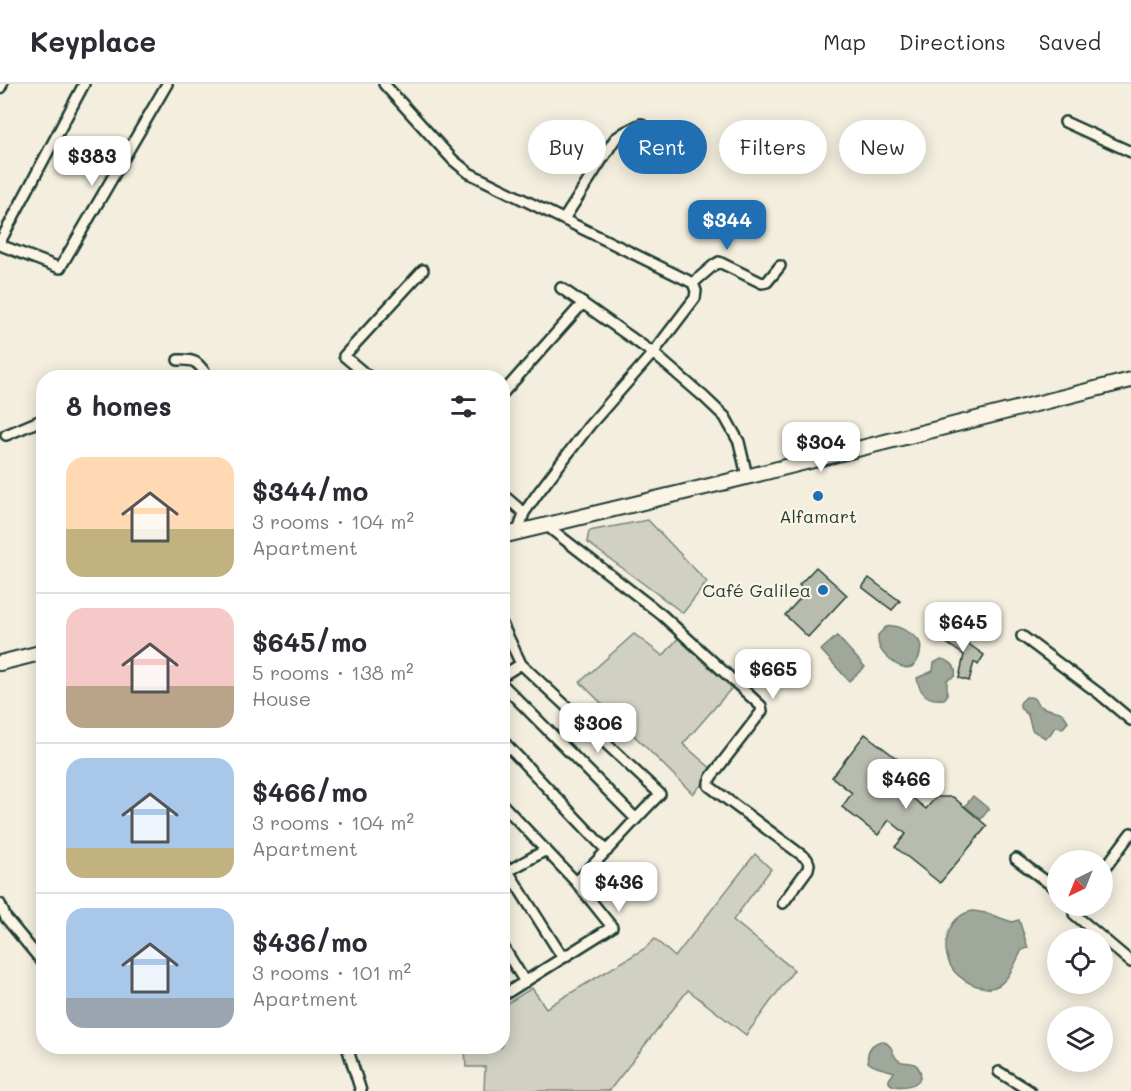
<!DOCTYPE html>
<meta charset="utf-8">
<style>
body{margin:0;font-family:Mali,sans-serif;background:#f7f7f7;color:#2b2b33;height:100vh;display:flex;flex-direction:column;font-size:22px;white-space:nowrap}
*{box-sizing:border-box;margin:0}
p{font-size:20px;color:#7c7c81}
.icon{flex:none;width:33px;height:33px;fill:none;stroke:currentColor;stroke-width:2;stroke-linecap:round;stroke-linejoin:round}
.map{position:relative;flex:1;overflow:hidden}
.drawer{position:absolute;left:36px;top:286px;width:474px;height:684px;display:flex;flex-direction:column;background:#fff;border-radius:24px;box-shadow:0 3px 15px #0003}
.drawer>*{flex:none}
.banner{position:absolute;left:528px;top:36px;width:513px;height:54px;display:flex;gap:12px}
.needle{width:39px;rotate:223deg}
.buttons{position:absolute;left:1047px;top:766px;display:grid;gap:12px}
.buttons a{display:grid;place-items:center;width:66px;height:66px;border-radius:50%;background:#fff;box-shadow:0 3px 15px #0003;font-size:30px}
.price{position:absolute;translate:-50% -51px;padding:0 14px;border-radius:12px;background:#fff;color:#222;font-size:20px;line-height:39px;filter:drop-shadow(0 2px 3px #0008)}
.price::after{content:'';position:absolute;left:50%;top:36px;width:18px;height:14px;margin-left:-9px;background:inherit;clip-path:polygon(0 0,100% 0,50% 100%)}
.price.on{background:#1f6fb2;color:#fff}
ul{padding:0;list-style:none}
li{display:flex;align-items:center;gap:18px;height:150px;padding:0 30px}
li+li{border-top:2px solid #e1e1e2}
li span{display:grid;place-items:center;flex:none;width:168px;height:120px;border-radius:18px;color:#555}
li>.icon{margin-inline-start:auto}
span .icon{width:72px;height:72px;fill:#fffc;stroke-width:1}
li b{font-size:26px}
h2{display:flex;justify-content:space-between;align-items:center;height:72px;padding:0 30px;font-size:26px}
.pill{padding:0 21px;border-radius:27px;background:#fff;box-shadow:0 3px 15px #0003;font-size:21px;line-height:54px}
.pill.on{background:#1f6fb2;color:#fff}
header{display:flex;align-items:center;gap:36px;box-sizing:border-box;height:84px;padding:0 30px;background:#fff;border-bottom:2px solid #e1e1e2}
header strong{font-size:28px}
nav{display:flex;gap:33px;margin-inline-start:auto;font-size:21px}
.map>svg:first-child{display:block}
.green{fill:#d0d1c2;stroke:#78877b;stroke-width:1.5}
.water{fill:#a0a89b;stroke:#6c7d72;stroke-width:1.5}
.building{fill:#b8bcae;stroke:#1f3d34;stroke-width:1.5}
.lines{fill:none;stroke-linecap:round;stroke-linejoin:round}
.minor-casing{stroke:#1f3d34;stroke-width:14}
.secondary-casing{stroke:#1f3d34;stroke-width:18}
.minor{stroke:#fcf5e5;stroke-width:9}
.secondary{stroke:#fcf5e5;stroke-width:14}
.poi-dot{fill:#1f6fb2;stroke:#fcf5e5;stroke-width:2}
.labels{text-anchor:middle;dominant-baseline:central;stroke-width:4.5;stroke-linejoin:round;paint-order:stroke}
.poi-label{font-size:18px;fill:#1f3d34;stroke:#fcf5e5}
</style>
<header>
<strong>Keyplace</strong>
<nav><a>Map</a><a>Directions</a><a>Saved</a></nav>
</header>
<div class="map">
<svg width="1131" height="1007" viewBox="0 0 1131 1007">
<rect width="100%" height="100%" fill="#f3eede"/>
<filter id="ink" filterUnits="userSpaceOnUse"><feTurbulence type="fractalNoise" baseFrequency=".0167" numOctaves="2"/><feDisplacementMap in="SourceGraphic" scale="12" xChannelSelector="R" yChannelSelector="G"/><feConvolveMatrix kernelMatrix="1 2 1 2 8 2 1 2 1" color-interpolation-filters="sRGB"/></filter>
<g filter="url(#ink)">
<path class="green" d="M648,436L707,498L683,529L587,458L589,447Z
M684,547L737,598L683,660L714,687L693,710L580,598L634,550L663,572Z
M755,770L771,785L733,836L794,886L746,951L688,906L609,1007H484L485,983H466L465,963H502L503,922L532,904L546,924L644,865L655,855L675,873Z"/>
<path class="water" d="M893,542C901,543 917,552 920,559C922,563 920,569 919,573C913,590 900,584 889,575C881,568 877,562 878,551L886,543Z
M837,552L865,583L849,597L821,566Z
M941,575C950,577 957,582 955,592L947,596V612L944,615C928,617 919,609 917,594L933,587L934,579Z
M1026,613C1039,612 1033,620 1042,623C1054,629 1062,623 1068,638L1063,644L1055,643L1049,652L1045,654L1032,646L1028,631L1020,624V619Z
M973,712L989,725L981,735L965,722Z
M973,827L986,829L1012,838L1019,836L1028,864L1022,866C1016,877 1010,894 999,901C991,906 985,904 977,902C968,899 960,894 954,887C938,866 947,831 973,827Z
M883,957C896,964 890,968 897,975C903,982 912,975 918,983C932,1005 886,1007 889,996C890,993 893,991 894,988C885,984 875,985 868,978C866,967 872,958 883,957Z"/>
<path class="building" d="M816,483L847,511L808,553L785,531L806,508L799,501Z
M869,494L900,517L892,526L862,503Z
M946,544L984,571L978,581L974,578L969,597L959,594L964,571L939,554Z
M865,650L917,690L904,707L926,725L936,713H953L987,742L940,799L895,763L906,750L889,736L878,751L842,723L852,709L832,693Z"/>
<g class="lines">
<g class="minor-casing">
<path id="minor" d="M384,0L453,76L469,89L693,199L696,207L695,214L653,269L589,342L538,409L524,429L518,448
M0,4L2,0
M1065,38L1131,68
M564,135L615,55L625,48L641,40
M0,158L84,0
M0,161L60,184L167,0
M693,199L714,181L719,178L762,199L767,198L780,182
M561,204L653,269L704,313L725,333L739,358L747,392
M178,276C197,275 198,279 209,294
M370,294L344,272L423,186
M502,310L583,219
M6,351L44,335
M502,410L524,429
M547,442L662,531L761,622L762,627L711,693L709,698V702L807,775L809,780L808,785L783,819
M502,540L521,580L660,710C631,739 605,770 576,798
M1022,552L1101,611L1131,636
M502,592L521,580
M502,600L636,735
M502,656L607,767
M502,720L576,798L612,843L502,912
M1016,775L1058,806
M502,778L563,874
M508,787L546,766
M1102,788L1131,749
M0,820L6,834L44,880
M1078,822L1074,828V830L1131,878
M502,861L525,898
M347,963L361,1007
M999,988L1030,1007"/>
</g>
<g class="secondary-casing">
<path id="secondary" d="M502,452L726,398L1131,296
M0,579L44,568"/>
</g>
<use href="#minor" class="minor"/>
<use href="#secondary" class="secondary"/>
</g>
</g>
<g class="poi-dot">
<circle cx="818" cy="412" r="6"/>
<circle cx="823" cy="506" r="6"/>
</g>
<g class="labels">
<g class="poi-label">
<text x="818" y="432">Alfamart</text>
<text x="811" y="506" text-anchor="end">Café Galilea</text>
</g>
</g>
</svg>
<div class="buttons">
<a><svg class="needle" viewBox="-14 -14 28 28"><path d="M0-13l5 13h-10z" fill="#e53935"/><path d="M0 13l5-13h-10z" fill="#7c7c81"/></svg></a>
<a><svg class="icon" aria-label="locate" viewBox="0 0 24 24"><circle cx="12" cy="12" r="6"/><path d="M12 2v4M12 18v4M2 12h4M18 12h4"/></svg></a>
<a><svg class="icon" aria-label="layers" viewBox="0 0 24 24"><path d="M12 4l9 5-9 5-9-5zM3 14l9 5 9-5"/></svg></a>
</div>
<b class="price" style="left:92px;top:103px">$383</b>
<b class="price on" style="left:727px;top:167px">$344</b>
<b class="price" style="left:821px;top:389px">$304</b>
<b class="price" style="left:963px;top:569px">$645</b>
<b class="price" style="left:773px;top:616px">$665</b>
<b class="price" style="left:598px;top:670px">$306</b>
<b class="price" style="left:906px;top:726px">$466</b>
<b class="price" style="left:619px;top:829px">$436</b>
<div class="banner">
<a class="pill">Buy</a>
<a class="pill on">Rent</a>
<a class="pill">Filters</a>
<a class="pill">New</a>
</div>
<section class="drawer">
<h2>8 homes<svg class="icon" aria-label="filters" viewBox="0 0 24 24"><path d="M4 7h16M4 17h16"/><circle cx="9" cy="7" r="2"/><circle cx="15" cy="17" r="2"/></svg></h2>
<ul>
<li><span style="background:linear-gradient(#ffd9b3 60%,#c2b280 0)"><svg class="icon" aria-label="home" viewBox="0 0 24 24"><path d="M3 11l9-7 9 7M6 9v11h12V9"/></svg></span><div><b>$344/mo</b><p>3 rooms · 104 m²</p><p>Apartment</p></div></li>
<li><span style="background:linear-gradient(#f6c9c9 65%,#b9a48a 0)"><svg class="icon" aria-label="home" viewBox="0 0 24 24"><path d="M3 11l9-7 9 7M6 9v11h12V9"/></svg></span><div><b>$645/mo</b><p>5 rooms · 138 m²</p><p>House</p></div></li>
<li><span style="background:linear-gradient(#a9c7e8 75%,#c2b280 0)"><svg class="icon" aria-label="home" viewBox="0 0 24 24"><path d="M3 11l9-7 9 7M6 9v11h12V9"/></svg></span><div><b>$466/mo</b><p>3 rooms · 104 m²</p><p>Apartment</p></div></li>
<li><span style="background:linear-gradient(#a9c7e8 75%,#9aa5b1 0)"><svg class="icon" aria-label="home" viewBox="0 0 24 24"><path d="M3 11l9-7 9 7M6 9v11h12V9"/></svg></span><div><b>$436/mo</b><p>3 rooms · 101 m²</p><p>Apartment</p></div></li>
</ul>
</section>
</div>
